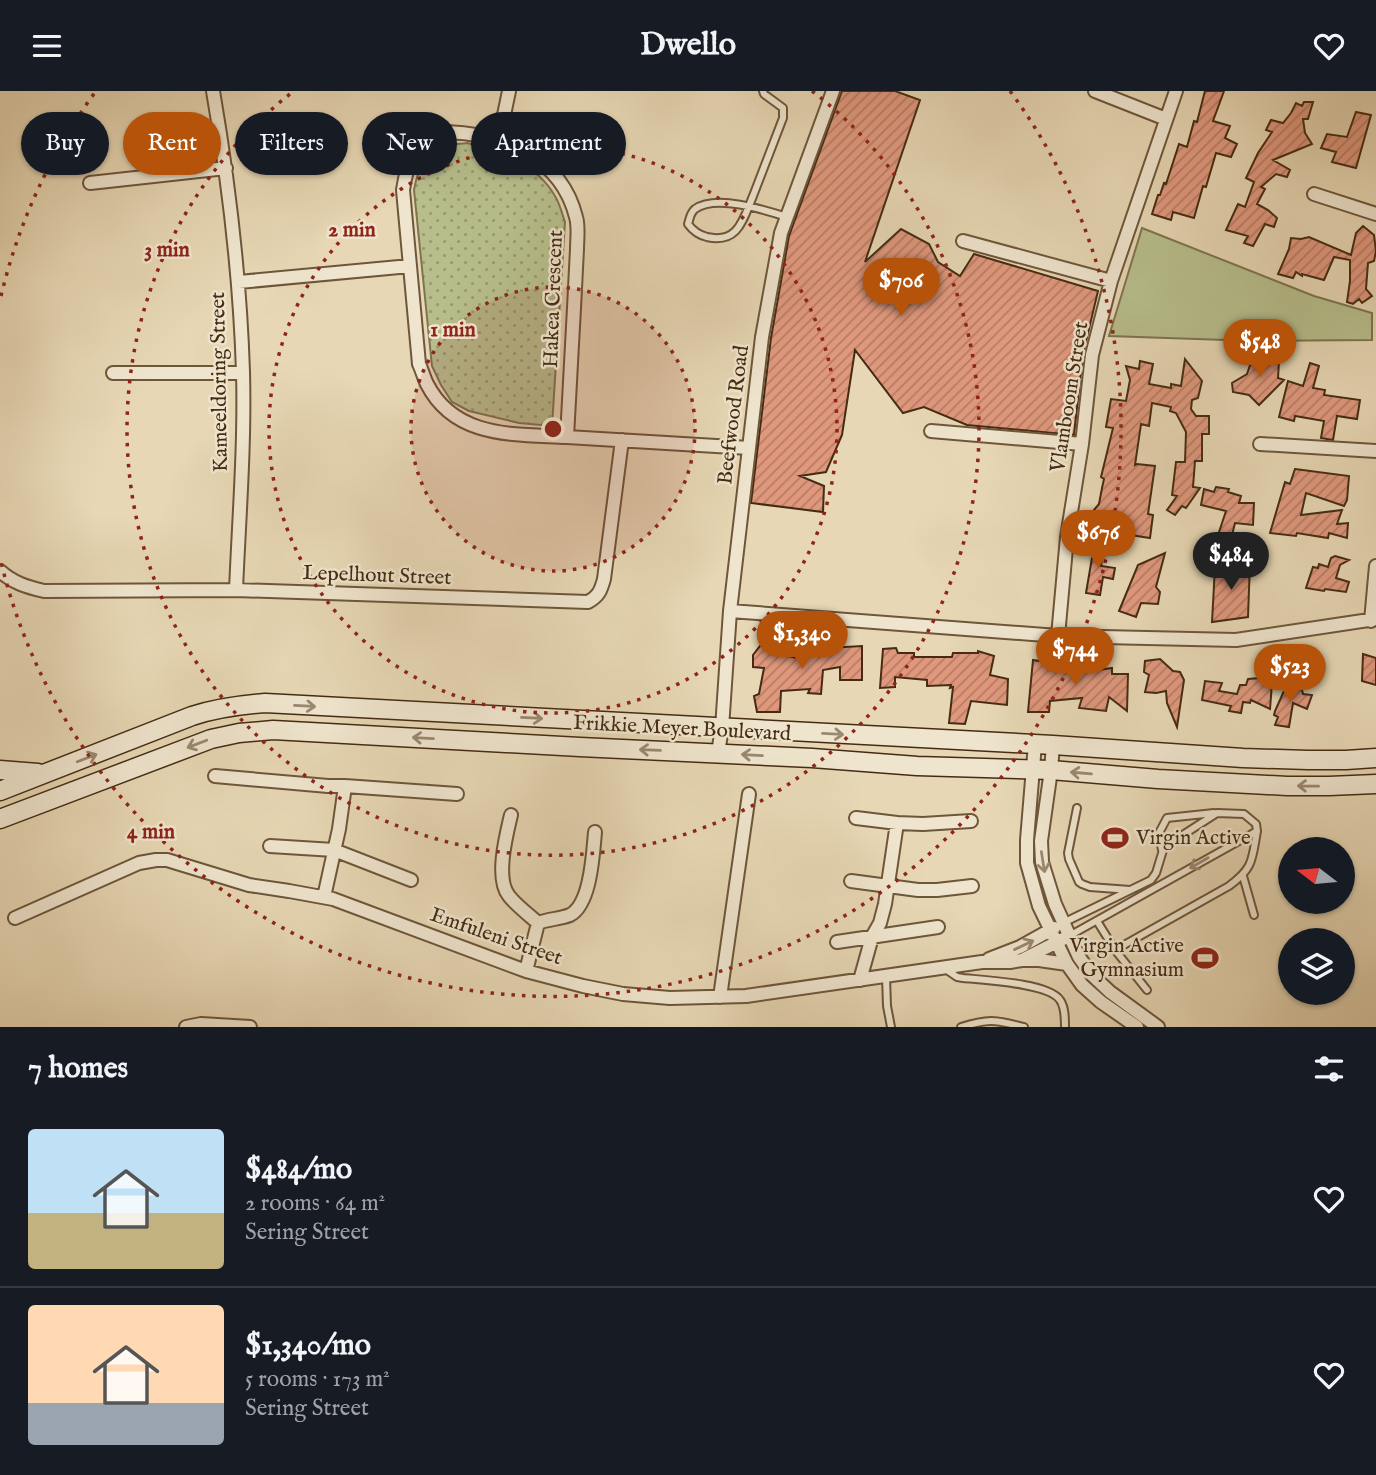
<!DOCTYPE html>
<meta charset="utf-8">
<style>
body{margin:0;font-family:"IM FELL English",serif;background:#20242c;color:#f1f3f6;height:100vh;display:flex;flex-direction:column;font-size:26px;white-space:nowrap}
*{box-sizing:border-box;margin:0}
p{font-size:23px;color:#9ea1a6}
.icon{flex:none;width:38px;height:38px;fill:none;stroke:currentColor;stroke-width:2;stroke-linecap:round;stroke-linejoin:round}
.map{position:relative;height:936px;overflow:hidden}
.sheet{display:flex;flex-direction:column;background:#171b24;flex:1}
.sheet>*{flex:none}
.guide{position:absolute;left:21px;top:21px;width:700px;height:63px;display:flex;gap:14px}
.needle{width:46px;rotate:286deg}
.buttons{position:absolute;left:1278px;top:746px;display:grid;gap:14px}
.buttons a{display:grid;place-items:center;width:77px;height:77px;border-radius:50%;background:#171b24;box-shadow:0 2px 5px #0004;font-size:35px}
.price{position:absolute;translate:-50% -60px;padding:0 16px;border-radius:24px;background:#b45309;color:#fff;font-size:23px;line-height:46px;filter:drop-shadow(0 2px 4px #0008)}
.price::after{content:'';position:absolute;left:50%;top:42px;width:21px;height:16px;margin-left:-10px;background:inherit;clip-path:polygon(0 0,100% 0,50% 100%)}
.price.on{background:#222;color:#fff}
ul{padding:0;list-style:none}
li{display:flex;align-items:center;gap:21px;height:175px;padding:0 28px}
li+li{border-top:2px solid #363941}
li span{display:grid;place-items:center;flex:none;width:196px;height:140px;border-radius:7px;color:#555}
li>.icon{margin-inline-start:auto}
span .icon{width:84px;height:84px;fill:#fffc;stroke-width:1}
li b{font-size:30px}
h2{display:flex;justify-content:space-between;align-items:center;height:84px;padding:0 28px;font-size:30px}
.pill{padding:0 24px;border-radius:32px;background:#171b24;box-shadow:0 2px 5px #0004;font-size:24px;line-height:63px}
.pill.on{background:#b45309;color:#fff}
header{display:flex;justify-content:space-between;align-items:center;height:91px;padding:0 28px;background:#171b24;font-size:32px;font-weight:800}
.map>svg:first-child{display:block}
.grass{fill:url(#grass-dots);stroke:#7e7450;stroke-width:2}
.garden{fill:#b7be8c;stroke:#7e7450;stroke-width:2}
.building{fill:url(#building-hatch);stroke:#452b13;stroke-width:2}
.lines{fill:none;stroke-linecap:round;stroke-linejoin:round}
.lane-casing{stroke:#6e563b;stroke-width:10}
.street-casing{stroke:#6e563b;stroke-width:16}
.secondary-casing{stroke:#452b13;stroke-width:21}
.lane{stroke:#efe5ce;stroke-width:6}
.street{stroke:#efe5ce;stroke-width:12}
.secondary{stroke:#efe5ce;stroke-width:18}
.oneway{stroke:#9a8870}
.ring{fill:none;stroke:#8f2418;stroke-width:3.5;stroke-dasharray:3.5 7}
.labels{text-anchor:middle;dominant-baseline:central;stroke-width:5;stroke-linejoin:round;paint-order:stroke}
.street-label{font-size:21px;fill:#452b13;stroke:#efe5ce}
.poi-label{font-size:21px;fill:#452b13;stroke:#efe5ce;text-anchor:start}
.centre{fill:#8f2418;stroke:#efe5ce;stroke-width:3.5}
.ring-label{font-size:21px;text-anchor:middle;font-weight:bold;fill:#8f2418;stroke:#efe5ce;stroke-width:5;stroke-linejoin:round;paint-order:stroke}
</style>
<header><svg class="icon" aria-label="menu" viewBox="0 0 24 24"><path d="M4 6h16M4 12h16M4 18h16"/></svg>Dwello<svg class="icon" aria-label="heart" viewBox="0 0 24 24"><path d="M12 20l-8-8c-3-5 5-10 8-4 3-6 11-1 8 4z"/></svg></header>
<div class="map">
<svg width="1376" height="936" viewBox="0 0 1376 936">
<defs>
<pattern id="grass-dots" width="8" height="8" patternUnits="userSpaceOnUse" patternTransform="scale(1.75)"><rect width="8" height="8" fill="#b7be8c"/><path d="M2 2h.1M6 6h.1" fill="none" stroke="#979b71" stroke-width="1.8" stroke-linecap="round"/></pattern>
<pattern id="building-hatch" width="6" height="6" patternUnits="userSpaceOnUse" patternTransform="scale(1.75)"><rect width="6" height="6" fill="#e0987d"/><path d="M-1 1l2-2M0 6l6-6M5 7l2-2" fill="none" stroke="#b77c65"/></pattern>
</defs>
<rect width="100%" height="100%" fill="#e7d7b4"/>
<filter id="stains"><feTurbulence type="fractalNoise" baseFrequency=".00286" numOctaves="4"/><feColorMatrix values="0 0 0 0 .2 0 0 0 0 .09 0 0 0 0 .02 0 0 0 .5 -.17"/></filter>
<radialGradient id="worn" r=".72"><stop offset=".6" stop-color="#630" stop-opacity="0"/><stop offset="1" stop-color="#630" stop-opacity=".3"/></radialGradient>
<path class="grass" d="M467,52C500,61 537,73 555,105C560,113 562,123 565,131L552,335L519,332L469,320L452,311L441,294L432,275L414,99C417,81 425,61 444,55C451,53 460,53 467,52Z"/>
<path class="garden" d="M1142,137L1314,205L1372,222V249L1255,250L1109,245Z"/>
<path class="building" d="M842,0H895L920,9L865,171L901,138L929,153L938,171L960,185L974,163L1098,200L1083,263L1074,344L967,334L924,316L903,322L855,259L842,344L826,381L800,385L824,395L823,421L751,412L771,247L789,145Z
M1205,0H1224L1213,30L1230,35L1225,47L1237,53L1231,66L1216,62L1206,96L1203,95L1194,127L1173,121L1171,129L1152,123L1158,104H1160L1164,92L1166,93L1179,53L1187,56L1194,30L1197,31Z
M1304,11H1313L1308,28H1303L1305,42L1312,53L1273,69L1290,79L1287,86L1276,83L1261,96L1265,98L1257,113L1268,119L1277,127L1274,136L1265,133L1253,155L1244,152L1248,145L1226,139L1238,113L1245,116L1254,91L1246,87L1258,62L1272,41L1266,39L1271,29L1283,32L1291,22L1296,12L1302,15Z
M1356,21L1371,24L1356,77L1332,71L1336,61L1321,57L1327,43L1347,46Z
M1363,135L1374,144L1376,160L1374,170L1368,172L1366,198L1372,205L1362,212L1359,208L1353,213L1347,211L1350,190V169L1334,166L1324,189L1302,183V185L1296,181L1293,187L1278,183L1289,158L1291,147L1301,148L1309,146L1351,164L1356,142Z
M1267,261L1273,264L1275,270H1279L1278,287L1284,289L1259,314L1249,304L1233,301L1232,292L1247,283L1250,274Z
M1185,268L1202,290L1198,307L1192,309L1191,318L1196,325H1209V343H1202V370H1195L1193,396L1200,397L1186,417L1182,415L1175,424L1167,419L1177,405L1172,404L1176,371H1185L1186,341L1176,322L1170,320L1171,316L1152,312L1149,335L1141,333L1135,374L1137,373L1155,375L1148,423L1153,424L1150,447L1130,444L1131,439L1099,437L1100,426L1094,419L1099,413L1102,397L1104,388L1101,386L1113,337L1106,336L1111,308L1126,310L1130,289L1126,275L1139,278L1140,270L1153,273L1149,293L1171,297V293L1181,295Z
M1310,272L1319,275L1313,297L1325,299L1324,304L1360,309L1357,328L1337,325L1333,349L1321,347L1324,330L1295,325L1294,330L1279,326L1288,290L1303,295Z
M1295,378L1349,385L1347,409L1344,415L1306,402L1301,424L1342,419L1337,433L1348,432L1347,447L1329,442L1328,447L1297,442L1296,445L1270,442L1285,391L1290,393Z
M1216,396L1229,398L1228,401L1241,405L1239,412H1254L1253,434L1235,432L1231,448L1218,444L1226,420L1201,414L1204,398L1214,401Z
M1095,449L1105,450L1101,475L1115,477L1113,488L1103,486L1100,504L1086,502Z
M1165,462L1156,496L1160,501L1158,513L1141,512L1136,526L1119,520L1138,474Z
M1335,465L1349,469L1340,474L1336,487L1349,491L1346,501L1325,498L1324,500L1306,497L1313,476L1318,477L1319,473L1328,476L1331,467Z
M1250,472L1248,526L1212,531L1215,476Z
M827,552V557L862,555V589H840V576L823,579L821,603L808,602L810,598L781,600L780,621H757L754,605L759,603L764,577L753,576V564L760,555L781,554L780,563L802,568L810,553Z
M896,557L898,562H914V566H952L953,562H978V560L994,565L990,584L1008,588L1007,614L971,610L965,633L949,632L953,596L950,597L951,594L927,595V589L895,586V596L880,597L883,558Z
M1363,563L1376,567V594L1362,590Z
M1274,567L1270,618L1251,609L1250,612L1243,611L1241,622L1229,620L1231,615L1202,609L1205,590L1222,592L1219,600L1237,603L1240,594H1246L1248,588L1260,587L1261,569Z
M1160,568L1173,580L1180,581L1184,589L1177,636L1167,612L1166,600L1156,602L1145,601L1149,584L1144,581L1145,570Z
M1033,569L1073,575L1083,579V581L1112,577V583H1128L1127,620L1109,606L1106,620L1079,617L1082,607L1050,610L1049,621H1028Z
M1288,591L1302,599L1303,603L1312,604L1307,618L1293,612L1289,636L1275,634L1278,626L1274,624L1275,620Z"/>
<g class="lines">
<g class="lane-casing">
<path id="lane" d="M763,0L764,3L783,17V27L753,105C743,129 738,153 707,146C699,144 693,140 688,133C690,127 690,122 695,118C716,103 765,119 787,126
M1077,717L1068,762L1069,768L1079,791L1082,793L1090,796L1130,799
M1162,759L1159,742L1167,727L1214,722
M1243,785L1254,824
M1097,830L1115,859L1147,899
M1063,832L1151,789L1156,782L1164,756L1217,722L1244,723L1256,733L1257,740L1069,845
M1115,859L1229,795C1254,777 1252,768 1257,740
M944,877L957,886L963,887C983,889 1049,892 1060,909C1065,916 1065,927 1065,936
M886,886L887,915L891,936
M961,936C991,927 995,929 1024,936"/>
</g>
<g class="street-casing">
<path id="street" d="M213,0C229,93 240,186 243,281C245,353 239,427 236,499
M1095,0L1166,28
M447,41C503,43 561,66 576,126C579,136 577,148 577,158C576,178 575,197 574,217C572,260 569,303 567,346C515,343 455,348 427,293C424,287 422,279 419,273L403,99C409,62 414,57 447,41Z
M499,48L509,0
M90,92L226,77
M1314,103L1376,123
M963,150L1111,190
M239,191L410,175
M113,282H243
M931,340L1082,353
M567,346L749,357
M1260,353L1376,360
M0,480C13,492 27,496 44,500L236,499L588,511C599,505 601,499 604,488L622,349
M730,520L1058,545L1236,549L1376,528
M1371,530L1376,475
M1058,545L1067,446L1082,353L1092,264L1111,190L1176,0
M1035,653L1027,749V772L1039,815L1067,873L1082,894L1101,911L1137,936
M1053,654L1051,679L1041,750L1042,771L1055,813L1079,866L1092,884L1110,901L1158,936
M718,662L722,637L730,520L762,246L781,142L833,0
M215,685L328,695H345L457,703
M511,724C506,745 495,788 509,805C517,815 528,823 538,832
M856,727L897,732L923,733L971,730
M270,755L334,759L411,789
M851,790L918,799H937L972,795
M324,806L339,738L345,695
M15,827L139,772L156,769H167L249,794L289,800L333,808L526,880L583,895L623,903L670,907L746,905L982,871H1010L1022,869L1069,845
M837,851L938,836
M989,868L1020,856L1054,837
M1026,869H1039L1067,873
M526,880L538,832C548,828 560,828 570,824C591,813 593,762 595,741
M860,889L872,846L880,832L885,813L897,732
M720,906L749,703
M186,936L201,933L250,936"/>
</g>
<g class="secondary-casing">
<path id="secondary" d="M0,679L38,682
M0,700L192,625C216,617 239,614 265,612L1053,654L1243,667L1308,669H1346L1376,667
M0,728L211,648L239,642L273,639L580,656L812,667L917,675L1051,679L1158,688L1287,695H1329L1376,693"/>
</g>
<use href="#lane" class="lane"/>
<use href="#street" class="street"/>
<use href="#secondary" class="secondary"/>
</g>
<defs><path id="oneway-shaft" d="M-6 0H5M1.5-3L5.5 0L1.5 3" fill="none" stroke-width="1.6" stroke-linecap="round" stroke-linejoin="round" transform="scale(1.75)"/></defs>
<g class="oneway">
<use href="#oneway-shaft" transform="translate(305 615) rotate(3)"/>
<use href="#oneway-shaft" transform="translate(532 627) rotate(3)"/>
<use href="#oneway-shaft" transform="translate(833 643) rotate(3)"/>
<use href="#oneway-shaft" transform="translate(423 647) rotate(-177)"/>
<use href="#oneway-shaft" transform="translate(197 653) rotate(159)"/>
<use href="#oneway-shaft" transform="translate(650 659) rotate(-178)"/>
<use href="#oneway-shaft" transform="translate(752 664) rotate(-177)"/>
<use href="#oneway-shaft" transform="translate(87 667) rotate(-21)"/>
<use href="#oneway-shaft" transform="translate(1081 682) rotate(-175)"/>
<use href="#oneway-shaft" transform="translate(1308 695) rotate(-179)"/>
<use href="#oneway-shaft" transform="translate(1043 771) rotate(81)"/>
<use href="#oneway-shaft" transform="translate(1199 772) rotate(150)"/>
<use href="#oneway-shaft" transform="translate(1024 854) rotate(-26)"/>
</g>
<circle cx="553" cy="338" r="142" fill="#8f2418" fill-opacity=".12"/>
<g class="ring">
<circle cx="553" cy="338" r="142"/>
<circle cx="553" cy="338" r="284"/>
<path d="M812 0A426 426 0 1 1 294 0"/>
<path d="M1 205A568 568 0 0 1 96 0M1010 0A568 568 0 1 1 1 471"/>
</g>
<defs>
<g id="stadium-bare" transform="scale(2.1)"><path d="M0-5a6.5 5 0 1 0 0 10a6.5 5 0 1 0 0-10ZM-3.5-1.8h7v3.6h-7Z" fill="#8f2418" stroke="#efe5ce" stroke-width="2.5" paint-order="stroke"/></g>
</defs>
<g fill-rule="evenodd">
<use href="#stadium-bare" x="1115" y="747"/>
<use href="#stadium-bare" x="1205" y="867"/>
</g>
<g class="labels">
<g class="street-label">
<text transform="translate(554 208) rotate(-88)">Hakea Crescent</text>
<text transform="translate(220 291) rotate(-91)">Kameeldoring Street</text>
<text transform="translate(1070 306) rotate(-81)">Vlamboom Street</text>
<text transform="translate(734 324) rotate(-83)">Beefwood Road</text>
<text transform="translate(377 485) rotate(2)">Lepelhout Street</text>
<text transform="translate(682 638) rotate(3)">Frikkie Meyer Boulevard</text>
<text transform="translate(496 846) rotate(19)">Emfuleni Street</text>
</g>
<g class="poi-label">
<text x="1136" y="747">Virgin Active</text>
<text x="1184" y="855" text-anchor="end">Virgin Active<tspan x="1184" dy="24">Gymnasium</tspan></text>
</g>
</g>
<circle cx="553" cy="338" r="10" class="centre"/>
<g class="ring-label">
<text x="352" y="145">2 min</text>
<text x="167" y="165">3 min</text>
<text x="453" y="245">1 min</text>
<text x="151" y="747">4 min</text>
</g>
<rect width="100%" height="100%" filter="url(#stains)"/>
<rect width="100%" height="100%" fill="url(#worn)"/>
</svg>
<div class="buttons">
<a><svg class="needle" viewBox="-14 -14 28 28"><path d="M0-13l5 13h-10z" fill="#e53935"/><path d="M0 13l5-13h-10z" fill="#9ea1a6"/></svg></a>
<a><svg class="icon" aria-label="layers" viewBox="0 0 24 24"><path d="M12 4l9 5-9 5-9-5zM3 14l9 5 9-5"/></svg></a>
</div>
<b class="price" style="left:901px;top:227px">$706</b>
<b class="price" style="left:1260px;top:288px">$548</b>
<b class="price" style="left:1098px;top:479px">$676</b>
<b class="price on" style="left:1231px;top:501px">$484</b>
<b class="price" style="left:802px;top:580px">$1,340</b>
<b class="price" style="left:1075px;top:596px">$744</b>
<b class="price" style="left:1290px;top:613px">$523</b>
<div class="guide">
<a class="pill">Buy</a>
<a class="pill on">Rent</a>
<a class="pill">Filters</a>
<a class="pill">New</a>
<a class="pill">Apartment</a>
</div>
</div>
<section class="sheet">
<h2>7 homes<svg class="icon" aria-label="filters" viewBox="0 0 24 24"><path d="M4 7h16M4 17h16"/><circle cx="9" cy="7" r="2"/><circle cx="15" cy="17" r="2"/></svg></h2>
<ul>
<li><span style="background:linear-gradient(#bfe0f5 60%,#c2b280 0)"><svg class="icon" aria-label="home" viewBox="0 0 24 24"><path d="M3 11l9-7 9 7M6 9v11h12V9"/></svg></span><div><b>$484/mo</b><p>2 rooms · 64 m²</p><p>Sering Street</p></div><svg class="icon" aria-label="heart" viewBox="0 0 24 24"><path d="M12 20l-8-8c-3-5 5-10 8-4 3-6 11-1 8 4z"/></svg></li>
<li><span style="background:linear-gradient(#ffd9b3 70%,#9aa5b1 0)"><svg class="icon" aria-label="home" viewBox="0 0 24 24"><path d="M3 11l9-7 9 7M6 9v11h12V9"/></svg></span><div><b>$1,340/mo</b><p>5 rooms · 173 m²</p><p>Sering Street</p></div><svg class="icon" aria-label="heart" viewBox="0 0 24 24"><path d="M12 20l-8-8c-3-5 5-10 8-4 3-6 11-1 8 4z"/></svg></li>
</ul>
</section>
